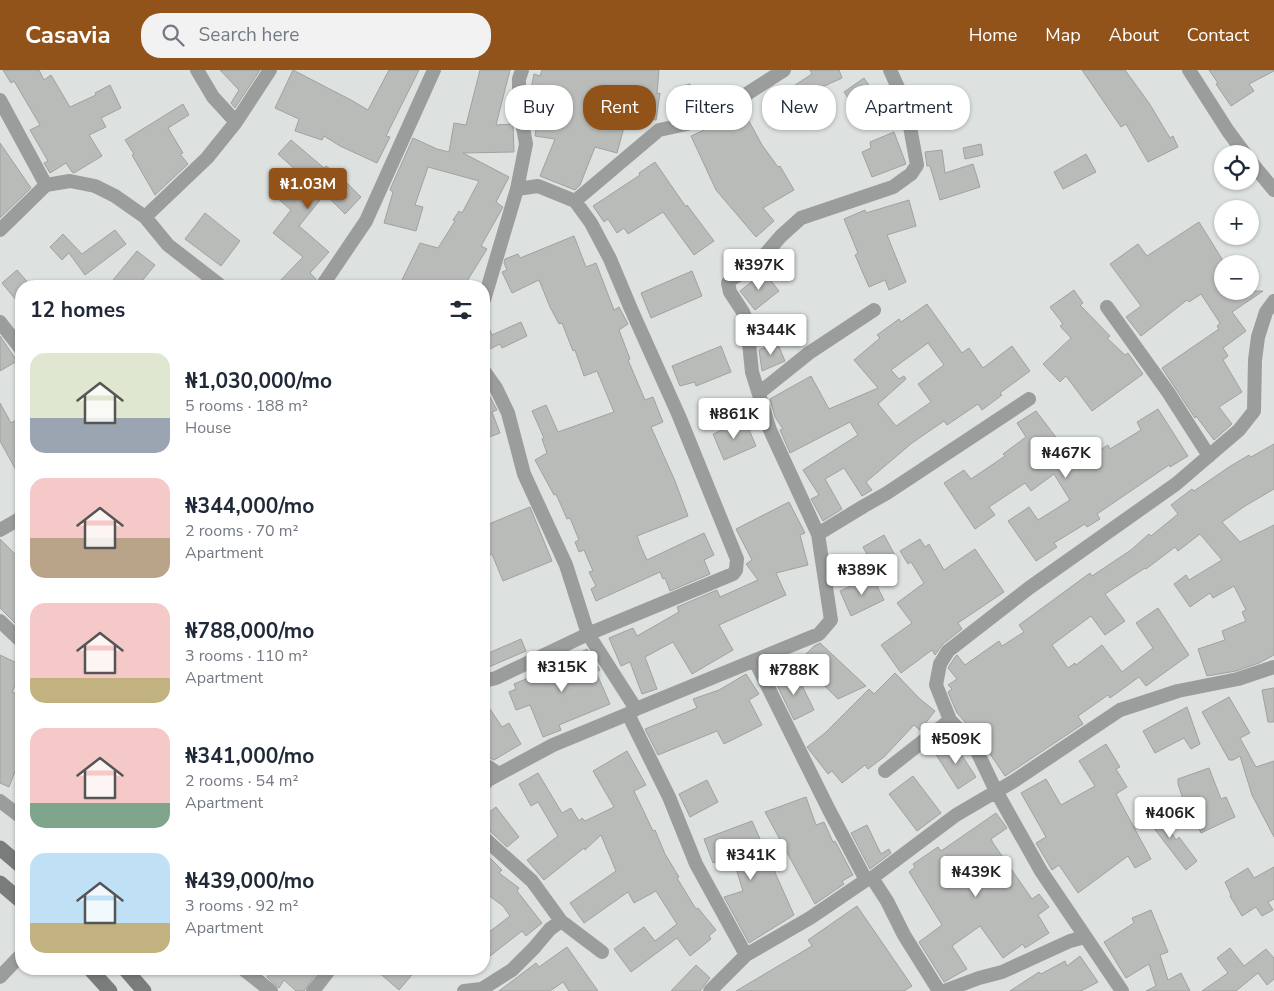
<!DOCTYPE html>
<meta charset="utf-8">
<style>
body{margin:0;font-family:"Nunito Sans",sans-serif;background:#f2f2f3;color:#1f2937;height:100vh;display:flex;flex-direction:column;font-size:19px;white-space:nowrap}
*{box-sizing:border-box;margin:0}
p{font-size:16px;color:#747a83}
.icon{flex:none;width:28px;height:28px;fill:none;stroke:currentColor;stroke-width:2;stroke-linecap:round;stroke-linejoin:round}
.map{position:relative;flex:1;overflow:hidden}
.panel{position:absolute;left:15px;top:210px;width:475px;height:695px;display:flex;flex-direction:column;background:#fff;border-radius:20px;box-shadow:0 1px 4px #0004}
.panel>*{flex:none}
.banner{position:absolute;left:505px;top:15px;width:475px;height:45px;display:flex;gap:10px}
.buttons{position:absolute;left:1214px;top:75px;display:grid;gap:10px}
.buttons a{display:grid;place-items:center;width:45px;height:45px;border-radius:50%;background:#fff;box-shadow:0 1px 4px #0004;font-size:25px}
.price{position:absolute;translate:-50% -42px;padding:0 11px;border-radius:5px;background:#fff;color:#222;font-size:16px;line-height:32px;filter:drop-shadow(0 1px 2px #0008)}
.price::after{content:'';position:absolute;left:50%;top:30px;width:15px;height:11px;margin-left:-8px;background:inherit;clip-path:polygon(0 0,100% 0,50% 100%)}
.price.selected{background:#92531a;color:#fff}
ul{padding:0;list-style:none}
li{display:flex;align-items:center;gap:15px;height:125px;padding:0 15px}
li span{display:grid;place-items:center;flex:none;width:140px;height:100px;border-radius:15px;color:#555}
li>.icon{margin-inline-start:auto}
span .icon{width:60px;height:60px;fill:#fffc;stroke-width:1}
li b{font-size:21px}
h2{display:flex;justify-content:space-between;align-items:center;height:60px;padding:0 15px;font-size:21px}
.chip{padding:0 18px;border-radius:20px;background:#fff;box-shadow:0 1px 4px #0004;font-size:18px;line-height:45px}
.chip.selected{background:#92531a;color:#fff}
header{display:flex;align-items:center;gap:30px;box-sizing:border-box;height:70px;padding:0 25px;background:#92531a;color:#fff}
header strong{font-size:24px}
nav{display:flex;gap:28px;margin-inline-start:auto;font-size:18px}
.search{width:350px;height:45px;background:#f2f2f3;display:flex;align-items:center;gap:12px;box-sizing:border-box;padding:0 18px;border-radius:20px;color:#747a83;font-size:19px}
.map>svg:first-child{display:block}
.building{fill:#b8bbb8;stroke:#a0a29f;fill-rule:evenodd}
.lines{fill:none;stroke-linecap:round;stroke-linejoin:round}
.street{stroke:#9b9c9c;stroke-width:14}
.secondary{stroke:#797c7b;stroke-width:15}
</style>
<header>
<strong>Casavia</strong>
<div class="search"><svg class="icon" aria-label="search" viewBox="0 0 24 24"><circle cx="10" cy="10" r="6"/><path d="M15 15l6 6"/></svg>Search here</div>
<nav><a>Home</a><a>Map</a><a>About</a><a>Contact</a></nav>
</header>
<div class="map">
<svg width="1274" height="921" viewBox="0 0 1274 921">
<rect width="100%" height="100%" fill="#dde1df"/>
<path class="building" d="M3,0H39L44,10L51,5L70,37L96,25L95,23L110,15L121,38L101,48L106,57L89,65L102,86L74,103L72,102L66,93L50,103L44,93L48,91L30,60L40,55L14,11L11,13Z
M220,0H260L235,38L231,33L239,20Z
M293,0L351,30L368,40L389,0H419L386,66L390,67L377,93L340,76L324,66L322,70L295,61L299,49L275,38Z
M480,0H510L496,55L513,54L514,82L463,83L509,107L496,132L503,137L481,176L487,179L464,216H399L420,173L438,178L455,151L453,150L459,141L462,143L479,111L428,97L415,135L423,137L416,161L384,153L393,122L390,120L392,115L413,68L437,79L449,82L454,53L466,55Z
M542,0H659L657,24L660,23L656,50L627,46L617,83L595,77L580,115L575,120L540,106L555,69L535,66L540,31L529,29L534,4L540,6Z
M810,0H839L842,8L811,22L826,44L805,57L783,23L812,4Z
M1082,0H1125L1149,33L1170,68L1173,66L1178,77L1148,92L1126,54L1121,57Z
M1209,0H1274V1L1249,14L1254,21L1231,36L1216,14L1218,13Z
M864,8L887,42L867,56L844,22Z
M690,14L698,40L686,45L678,17Z
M183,34L189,45L168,58L183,83L180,84L188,94L155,125L132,85L134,84L125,70Z
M744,42L762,75L778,97L780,96L794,120L763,138L774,151L756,167L716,120L691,66Z
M894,62L906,94L872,107L862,82L871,78L870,72Z
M291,70L324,98L326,96L339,105L361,127L345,144L325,124L299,156L329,182L310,203L316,209L313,216H275L303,187L273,163L291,140L275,126L297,101L278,84Z
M0,73L31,118L0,148Z
M981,74L983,85L965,89L963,78Z
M942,80L945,103L973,94L980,117L940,130L930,96H927L925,82Z
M1086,84L1096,102L1063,119L1054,102Z
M655,92L686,137L687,135L714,171L694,185L663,142L628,164L624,158L617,163L608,149L604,152L593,136L640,105L639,103Z
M909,130L916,156L887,165L906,212L889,220L885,210L869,217L855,185L858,183L844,149L865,140L866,143Z
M205,143L240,171L221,196L185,169Z
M1199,152L1222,189V221H1263L1232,242L1246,261L1223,278L1228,286L1223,290L1242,322L1219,337L1232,354L1214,370L1196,346L1195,348L1162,298L1219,259L1217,256L1220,253L1201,224L1189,232L1187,230L1141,266L1126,247L1141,236L1110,194L1138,174L1147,186Z
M115,160L126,174L85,205L69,183L62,190L50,177L63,164L82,184Z
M574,166L586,197L596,193L614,240L619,237L628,254L619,260L630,289L628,290L645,330L653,327L663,352L651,357L675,411L688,446L637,466L641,477L647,490L704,463L714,485L704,490L710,504L670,521L665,508L663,509L660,502L596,531L591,519L596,516L589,502L593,501L584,480L579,482L575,472L579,470L570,448L567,449L556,424L554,425L535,390L547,383L542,369L544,368L532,341L546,335L558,362L614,342L597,301L584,306L575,280L573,281L562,253L559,254L550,237L539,210L512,223L502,202L507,200L504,193L505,189L518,184L520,188Z
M137,181L155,195L138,216H108Z
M17,200L31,216H21V236L2,213Z
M692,201L702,226L651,248L641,223Z
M764,202L779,221L755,240L740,221Z
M1074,220L1083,233L1080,235L1110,266L1107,268L1125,285L1128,283L1143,304L1092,341L1066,306L1060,312L1043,294L1071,268L1060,256L1063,254L1050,237Z
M927,234L962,283L969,278L983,298L1012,276L1030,301L1000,323L1002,325L982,340L978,334L947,355L944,351L912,373L866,412L872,420L862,426L844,398L825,409L842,439L823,451L811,429L819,425L803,400L858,365L850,352L790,383L780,360L783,359L775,347L770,329L811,306L829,339L878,318L854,290L880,268L877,265L899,249L901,252ZM928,273L944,295L918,314L931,332L896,356L878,334L906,309L904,306L899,309L891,300Z
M484,247L492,265L521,252L527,266L502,278L500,274L484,282Z
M0,266L17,291L0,301Z
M777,272L785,291L762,301L759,280Z
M721,276L731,302L696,316L695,312L680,316L672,296Z
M484,316L497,340L492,342L500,363L484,369Z
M0,333L11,353L16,350L21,358V409L0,371Z
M1158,339L1188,386L1170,397L1169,395L1097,444L1100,449L1087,457L1085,454L1054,473L1057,477L1036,491L1008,451L1029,437L1038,450L1070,430L1054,404L1031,421L1025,413L989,437L995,445L975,459L944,413L964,400L971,409L1005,386L1003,384L1026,367L1017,353L1036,341L1077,395L1108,375L1110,379L1141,360L1137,352Z
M745,350L756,376L724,390L713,364Z
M1274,374V419L1245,436L1222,452L1240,472L1274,455V585L1259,593L1236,601L1207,606L1198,579L1225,570L1222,561L1246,551L1242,542L1246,540L1234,516L1213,528L1210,523L1190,537L1174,514L1186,505L1189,510L1222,490L1200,464L1178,481L1175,477L1146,499L1145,498L1105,524L1125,551L1105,565L1091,546L1052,575L1068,598L1075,593L1076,595L1102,575L1122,602L1153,578L1136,553L1158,538L1189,585L1146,616L1139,607L1110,628L1108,625L1078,646L1083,654L1005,706L980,669L957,643L948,622L952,619L948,615L957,609L948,598L955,587L957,585L965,595L999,571L1002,576L1024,562L1019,555L1090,503L1092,506L1131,480L1149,464L1151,466L1178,444L1171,435L1192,419L1194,421L1229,397L1249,385L1251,387Z
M789,432L805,463L800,465L808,495L776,503L786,525L719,555L733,580L692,604L673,572L645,587L657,619L642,624L630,592L621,596L609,568L633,558L637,566L679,542L677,537L717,520L720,527L758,510L746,494L752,490L736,459Z
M530,437L552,491L503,511L492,484L487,486L484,479V456Z
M884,465L897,489L876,501L863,477Z
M0,469L21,490V559L0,538Z
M920,469L925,477L929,474L944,500L975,479L1004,522L958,553L962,559L943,574L935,585L932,580L901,603L881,575L912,553L897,533L924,513L911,492L908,494L900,481Z
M872,506L884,530L851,546L840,521Z
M521,569L526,581L484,599V585Z
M820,573L866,616L838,629L805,597L814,592L806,584L814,576Z
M587,579L600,600L596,602L610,634L559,655L561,660L543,667L530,635L516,640L509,622L516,619L514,614L533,606Z
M0,585L21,595V603L12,622L21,626V686L9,717L0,713Z
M795,601L814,640L794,650L775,611Z
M895,603L920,629L935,641L920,660L914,655L884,687L868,699L865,695L842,713L832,701L828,704L807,677L825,663L869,619L874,624Z
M746,604L759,624L749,630L762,655L724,674L717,661L658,685L645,659L697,638L693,629L719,620Z
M1274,618V652H1268L1262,620Z
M1229,627L1250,663L1240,668L1256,697L1274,691V767L1252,725L1240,686L1233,690H1229L1202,642Z
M484,630L502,657L509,653L521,674L494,690L484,685Z
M1187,637L1200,674L1191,679L1184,668L1155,683L1143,661Z
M953,672L976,707L958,719L935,683Z
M1106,674L1120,697L1116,699L1127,717L1116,724L1151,789L1135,798L1128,786L1078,823L1059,795L1052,800L1036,773L1046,767L1021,723L1046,709L1061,735L1095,716L1079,691Z
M627,681L646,715L634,721L653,761L655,760L665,784L679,807L677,808L696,839L698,838L716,860L709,866L711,869L690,886L677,868L631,902L614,879L644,857L655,871L677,854L656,821L634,833L628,822L584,853L570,833L616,801L601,765L585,780L584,778L544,810L527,790L558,766L538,732L531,736L519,714L538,703L562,743L571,738L579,751L582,748L585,751L614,737L593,701Z
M1209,698L1221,729L1226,727L1235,747L1201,763L1186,731L1184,732L1178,714V709Z
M913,706L941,743L917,761L889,724Z
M707,710L718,732L690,747L679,724Z
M806,727L816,755L824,752L833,772L835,771L853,805L842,811L844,814L815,834L765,742Z
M1155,736L1176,770L1179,767L1197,791L1186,800L1143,744Z
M496,737L519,767L507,777L490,761L484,759V746Z
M996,743L1007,758L991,769L993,773L1032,829L1039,824L1049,837L1038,845L1049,863L1025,878L1023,874L1003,888L980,856L952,876L967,899L944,912L919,872L942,855L909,802L915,797L913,794L938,777L941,781Z
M752,751L794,845L749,873L724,827L743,821L732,786L713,793L704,769Z
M867,755L881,784L889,779L891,783L870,799L851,763Z
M484,782L502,800L499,803L519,818L517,821L542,853L526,866L522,861L490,886L484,878V866L510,846L503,836L488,825L489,823L484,819Z
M1274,797V829L1268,832L1273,840L1262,846L1256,837L1242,846L1230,826L1231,825L1225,812L1248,798L1254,808Z
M857,836L912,916L904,921H736L812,876L808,870Z
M1151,840L1168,882L1160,885L1168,910L1181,903L1190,921H1146L1156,916L1149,894L1126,908L1104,872L1134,853L1132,848Z
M567,877L598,921H569L563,912L550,921H499L536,893L539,897Z
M1230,878L1244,896L1266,879L1274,888V909L1267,915L1258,903L1236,921H1202L1228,903L1217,888Z
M1080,886L1098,912L1081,921H1010L1039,902L1041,904L1065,891L1067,896Z
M696,895L710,908L700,921H671Z
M271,899H319L304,921H296L284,910L279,918L267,907L272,900Z
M375,899H417L399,920Z"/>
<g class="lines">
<path class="street" d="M197,0L213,27L236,52
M1189,0L1228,61L1245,84
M0,30L46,115
M1250,91L1274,120
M575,131L659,60L687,54L728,36L784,0
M145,147L207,88L236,52L270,0
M0,160L46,115L70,111L95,116L115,126L145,147L168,175L221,216
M322,216L366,151L434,0
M484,230L517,119L526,74L519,35V9L522,0
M1107,237L1168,322L1209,386
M0,252L21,279
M484,301L496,318L508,343L524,404L566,495L588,564L636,639
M759,323L809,283L874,240
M0,460L21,448
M818,464L864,436L887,423L1029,329
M0,551L21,571
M755,591L829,740L866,810
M484,611L496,608L588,564L733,504L736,500L737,489L679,346L631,239L610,189L591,153L575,131L538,116L517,119
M628,644L669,727L696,794L746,885
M484,694L499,704
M885,701L950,650
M484,715L488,710L553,675L628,644L636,639L819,564L831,550L818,464L770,360L752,302L747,253L743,242L730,222L728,213L730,210L756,195L781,166L801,148L893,117L911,104L917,95L906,35L890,0
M0,731L21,747
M484,768L532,811L561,851L602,882
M872,808L887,831L904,865L939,921
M243,899L271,921
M0,907L21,885
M313,921L330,899
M464,921L482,919L512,900L534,878L550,859L561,851
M710,921L746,885L810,848L866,810L872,808L956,745L1014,711L1120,640L1178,621L1238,609L1274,597
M944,921L979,908L1002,902L1070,871L1085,867
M1122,921L1041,801L996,721L974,675L950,650L936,615L940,594L948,581L1029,518L1176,414L1239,360L1254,341L1255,290L1258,267L1266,242L1274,231"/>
<path class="secondary" d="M0,778L21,796
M0,813L21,831
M90,899L110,921
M125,899L144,921"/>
</g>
</svg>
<div class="buttons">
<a><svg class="icon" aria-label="locate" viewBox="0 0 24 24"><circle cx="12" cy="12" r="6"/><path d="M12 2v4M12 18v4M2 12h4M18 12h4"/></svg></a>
<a>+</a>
<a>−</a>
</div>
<b class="price selected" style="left:308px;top:140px">₦1.03M</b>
<b class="price" style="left:759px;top:221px">₦397K</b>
<b class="price" style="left:771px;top:286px">₦344K</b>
<b class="price" style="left:734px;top:370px">₦861K</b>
<b class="price" style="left:1066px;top:409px">₦467K</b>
<b class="price" style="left:862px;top:526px">₦389K</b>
<b class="price" style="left:562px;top:623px">₦315K</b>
<b class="price" style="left:794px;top:626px">₦788K</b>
<b class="price" style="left:956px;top:695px">₦509K</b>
<b class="price" style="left:1170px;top:769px">₦406K</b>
<b class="price" style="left:751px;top:811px">₦341K</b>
<b class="price" style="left:976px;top:828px">₦439K</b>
<div class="banner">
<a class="chip">Buy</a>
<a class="chip selected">Rent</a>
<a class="chip">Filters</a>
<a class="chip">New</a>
<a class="chip">Apartment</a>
</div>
<section class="panel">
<h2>12 homes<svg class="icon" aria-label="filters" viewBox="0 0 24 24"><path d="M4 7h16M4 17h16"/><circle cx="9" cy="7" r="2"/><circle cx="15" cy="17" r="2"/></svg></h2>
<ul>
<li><span style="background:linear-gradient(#dfe7d0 65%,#9aa5b1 0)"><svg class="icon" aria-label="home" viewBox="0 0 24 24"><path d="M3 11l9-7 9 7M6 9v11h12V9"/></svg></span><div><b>₦1,030,000/mo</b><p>5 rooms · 188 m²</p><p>House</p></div></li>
<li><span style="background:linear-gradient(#f6c9c9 60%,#b9a48a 0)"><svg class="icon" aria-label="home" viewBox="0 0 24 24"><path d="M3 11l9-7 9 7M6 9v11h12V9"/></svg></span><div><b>₦344,000/mo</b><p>2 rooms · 70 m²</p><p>Apartment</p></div></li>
<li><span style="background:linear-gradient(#f6c9c9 75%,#c2b280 0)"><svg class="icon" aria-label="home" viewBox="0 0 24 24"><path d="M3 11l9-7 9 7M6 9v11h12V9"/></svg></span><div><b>₦788,000/mo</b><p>3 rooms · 110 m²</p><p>Apartment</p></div></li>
<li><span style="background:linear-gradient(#f6c9c9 75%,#7fa58c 0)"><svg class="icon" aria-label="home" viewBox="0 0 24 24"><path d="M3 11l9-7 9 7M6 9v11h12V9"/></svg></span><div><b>₦341,000/mo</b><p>2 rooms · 54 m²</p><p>Apartment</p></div></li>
<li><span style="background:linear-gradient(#bfe0f5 70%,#c2b280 0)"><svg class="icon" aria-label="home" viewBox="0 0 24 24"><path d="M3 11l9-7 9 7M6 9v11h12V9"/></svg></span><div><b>₦439,000/mo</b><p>3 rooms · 92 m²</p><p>Apartment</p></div></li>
</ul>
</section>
</div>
